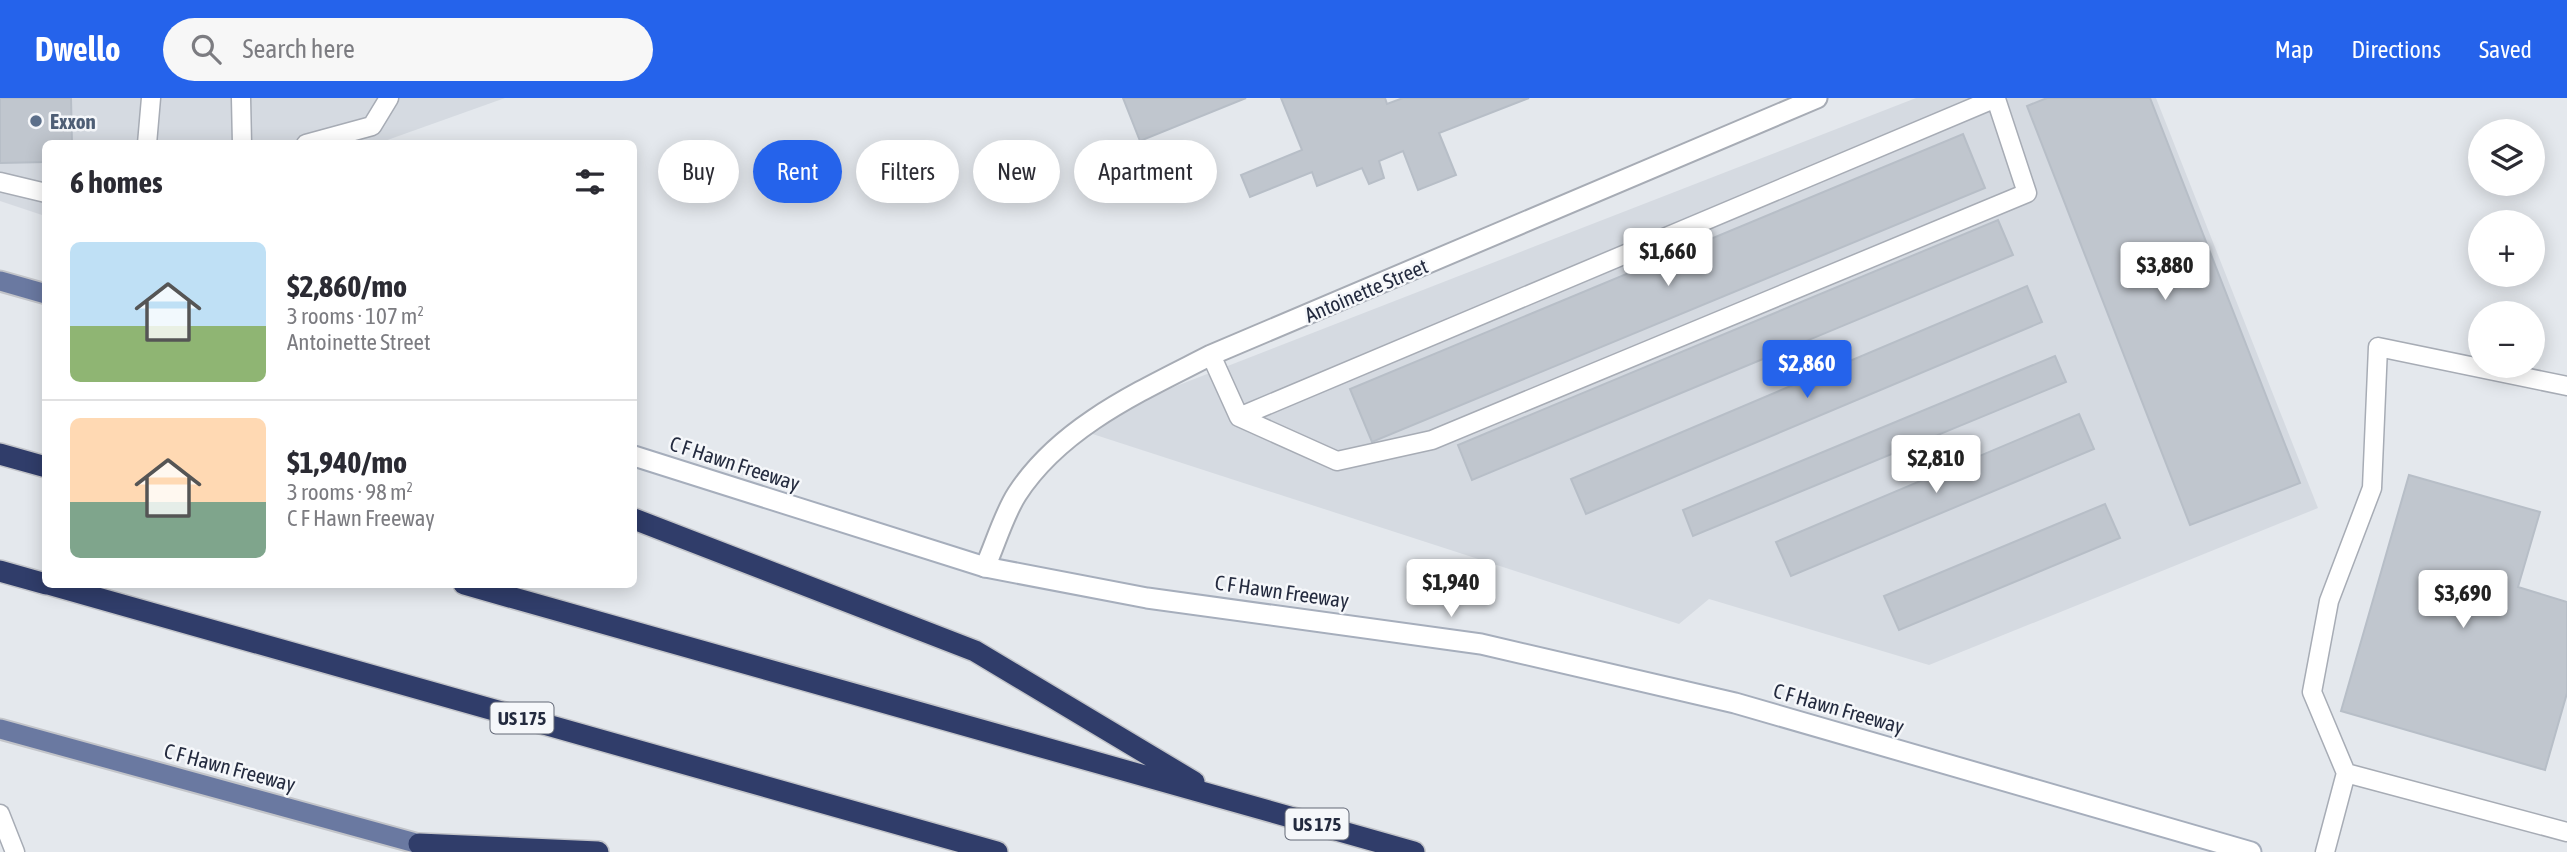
<!DOCTYPE html>
<meta charset="utf-8">
<style>
body{margin:0;font-family:"Asap Condensed",sans-serif;background:#f7f7f7;color:#2b2b33;height:100vh;display:flex;flex-direction:column;font-size:26px;white-space:nowrap}
*{box-sizing:border-box;margin:0}
p{font-size:23px;color:#7c7c81}
.icon{flex:none;width:38px;height:38px;fill:none;stroke:currentColor;stroke-width:2;stroke-linecap:round;stroke-linejoin:round}
.map{position:relative;flex:1;overflow:hidden}
.side{position:absolute;left:42px;top:42px;width:595px;height:448px;display:flex;flex-direction:column;background:#fff;border-radius:10px;box-shadow:0 4px 18px #0003}
.side>*{flex:none}
.guide{position:absolute;left:658px;top:42px;width:665px;height:63px;display:flex;gap:14px}
.tools{position:absolute;left:2468px;top:21px;display:grid;gap:14px}
.tools a{display:grid;place-items:center;width:77px;height:77px;border-radius:50%;background:#fff;box-shadow:0 4px 18px #0003;font-size:35px}
.price{position:absolute;translate:-50% -60px;padding:0 16px;border-radius:7px;background:#fff;color:#222;font-size:23px;line-height:46px;filter:drop-shadow(0 2px 4px #0008)}
.price::after{content:'';position:absolute;left:50%;top:42px;width:21px;height:16px;margin-left:-10px;background:inherit;clip-path:polygon(0 0,100% 0,50% 100%)}
.price.selected{background:#2563eb;color:#fff}
ul{padding:0;list-style:none}
li{display:flex;align-items:center;gap:21px;height:175px;padding:0 28px}
li+li{border-top:2px solid #e1e1e2}
li span{display:grid;place-items:center;flex:none;width:196px;height:140px;border-radius:10px;color:#555}
li>.icon{margin-inline-start:auto}
span .icon{width:84px;height:84px;fill:#fffc;stroke-width:1}
li b{font-size:30px}
h2{display:flex;justify-content:space-between;align-items:center;height:84px;padding:0 28px;font-size:30px}
.chip{padding:0 24px;border-radius:32px;background:#fff;box-shadow:0 4px 18px #0003;font-size:24px;line-height:63px}
.chip.selected{background:#2563eb;color:#fff}
header{display:flex;align-items:center;gap:42px;box-sizing:border-box;height:98px;padding:0 35px;background:#2563eb;color:#fff}
header strong{font-size:33px}
nav{display:flex;gap:38px;margin-inline-start:auto;font-size:24px}
.search{width:490px;height:63px;background:#f7f7f7;display:flex;align-items:center;gap:18px;box-sizing:border-box;padding:0 24px;border-radius:38px;color:#7c7c81;font-size:26px}
.map>svg:first-child{display:block}
.built{fill:#d5dae1}
.building{fill:#c0c6ce;stroke:#b7bec7;stroke-width:2}
.lines{fill:none;stroke-linecap:round;stroke-linejoin:round}
.service-casing{stroke:#a7acb5;stroke-width:21}
.minor-casing{stroke:#a7acb5;stroke-width:23}
.secondary-casing{stroke:#a6aebc;stroke-width:23}
.primary-casing{stroke:#c2c4c9;stroke-width:23}
.motorway-casing{stroke:#c2c4c9;stroke-width:24}
.service{stroke:#fff;stroke-width:18}
.minor{stroke:#fff;stroke-width:19}
.secondary{stroke:#fff;stroke-width:19}
.primary{stroke:#6a79a1;stroke-width:19}
.motorway{stroke:#303d6a;stroke-width:21}
.service-dot{fill:#5c6f8a;stroke:#f5f7fa;stroke-width:2.5}
.labels{text-anchor:middle;dominant-baseline:central;stroke-width:5;stroke-linejoin:round;paint-order:stroke}
.shield{fill:#f5f7fa;stroke:#636877;stroke-width:2}
.shield-label{font-size:19px;font-weight:bold;fill:#242b3f}
.service-label{font-size:21px;font-weight:bold;fill:#4e5e75;stroke:#f5f7fa;text-anchor:start}
.street-label{font-size:21px;fill:#242b3f;stroke:#f5f7fa}
</style>
<header>
<strong>Dwello</strong>
<div class="search"><svg class="icon" aria-label="search" viewBox="0 0 24 24"><circle cx="10" cy="10" r="6"/><path d="M15 15l6 6"/></svg>Search here</div>
<nav><a>Map</a><a>Directions</a><a>Saved</a></nav>
</header>
<div class="map">
<svg width="2567" height="754" viewBox="0 0 2567 754">
<rect width="100%" height="100%" fill="#e4e8ed"/>
<path class="built" d="M0,0H505L379,45L46,46L45,118L0,103Z
M1916,0H2156L2318,410L1929,567L1709,501L1679,526L1071,329Z"/>
<path class="building" d="M0,0H71L72,46H46V64L0,65Z
M1123,0H1246L1140,43Z
M1281,0H1385L1387,6L1403,0H1529L1439,35L1456,77L1418,92L1403,53L1379,63L1384,80L1369,86L1362,70L1317,88L1312,74L1250,99L1241,77L1302,52Z
M2047,0H2150L2300,385L2190,427L2027,8Z
M1963,36L1985,90L1372,344L1350,291Z
M1998,122L2013,157L1472,382L1458,347Z
M2027,188L2042,224L1586,416L1571,381Z
M2055,258L2066,284L1693,438L1683,412Z
M2079,316L2094,351L1791,478L1776,444Z
M2409,377L2540,414L2518,489L2567,504V595L2545,672L2341,613Z
M2105,406L2120,440L1899,532L1884,498Z"/>
<g class="lines">
<g class="service-casing">
<path id="service" d="M241,0L242,46
M147,46L151,0
M306,46L372,28L389,0
M0,84L46,95
M1211,257L1239,319L1996,0
M1239,319L1337,363L1432,342L2027,95L1996,1
M2346,675L2312,594L2329,503L2372,390L2378,249L2567,288
M0,716L15,754
M2325,754L2346,675L2567,734"/>
</g>
<g class="minor-casing">
<path id="minor" d="M985,469C995,447 1004,416 1017,396C1061,328 1141,293 1211,257L1817,0"/>
</g>
<g class="secondary-casing">
<path id="secondary" d="M634,358L985,469L1147,500L1481,546L1735,605L2251,754"/>
</g>
<g class="primary-casing">
<path id="primary" d="M0,183L46,196
M0,631L419,746"/>
</g>
<g class="motorway-casing">
<path id="motorway" d="M0,356L46,369
M634,421L975,553L1194,684
M0,473L46,486
M48,486L997,754
M464,486L1414,754
M419,746L598,754"/>
</g>
<use href="#service" class="service"/>
<use href="#minor" class="minor"/>
<use href="#secondary" class="secondary"/>
<use href="#primary" class="primary"/>
<use href="#motorway" class="motorway"/>
</g>
<circle class="service-dot" cx="36" cy="23" r="7"/>
<g class="labels">
<g class="shield">
<rect x="490.5" y="604.5" width="63" height="31" rx="5"/>
<rect x="1285.5" y="710.5" width="63" height="31" rx="5"/>
</g>
<g class="shield-label">
<text x="522" y="620">US 175</text>
<text x="1317" y="726">US 175</text>
</g>
<g class="service-label">
<text x="50" y="23">Exxon</text>
</g>
<g class="street-label">
<text transform="translate(1366 192) rotate(-23)">Antoinette Street</text>
<text transform="translate(735 365) rotate(18)">C F Hawn Freeway</text>
<text transform="translate(1282 493) rotate(8)">C F Hawn Freeway</text>
<text transform="translate(1839 610) rotate(16)">C F Hawn Freeway</text>
<text transform="translate(230 669) rotate(15)">C F Hawn Freeway</text>
</g>
</g>
</svg>
<div class="tools">
<a><svg class="icon" aria-label="layers" viewBox="0 0 24 24"><path d="M12 4l9 5-9 5-9-5zM3 14l9 5 9-5"/></svg></a>
<a>+</a>
<a>−</a>
</div>
<b class="price" style="left:1668px;top:190px">$1,660</b>
<b class="price" style="left:2165px;top:204px">$3,880</b>
<b class="price selected" style="left:1807px;top:302px">$2,860</b>
<b class="price" style="left:1936px;top:397px">$2,810</b>
<b class="price" style="left:1451px;top:521px">$1,940</b>
<b class="price" style="left:2463px;top:532px">$3,690</b>
<div class="guide">
<a class="chip">Buy</a>
<a class="chip selected">Rent</a>
<a class="chip">Filters</a>
<a class="chip">New</a>
<a class="chip">Apartment</a>
</div>
<section class="side">
<h2>6 homes<svg class="icon" aria-label="filters" viewBox="0 0 24 24"><path d="M4 7h16M4 17h16"/><circle cx="9" cy="7" r="2"/><circle cx="15" cy="17" r="2"/></svg></h2>
<ul>
<li><span style="background:linear-gradient(#bfe0f5 60%,#8fb573 0)"><svg class="icon" aria-label="home" viewBox="0 0 24 24"><path d="M3 11l9-7 9 7M6 9v11h12V9"/></svg></span><div><b>$2,860/mo</b><p>3 rooms · 107 m²</p><p>Antoinette Street</p></div></li>
<li><span style="background:linear-gradient(#ffd9b3 60%,#7fa58c 0)"><svg class="icon" aria-label="home" viewBox="0 0 24 24"><path d="M3 11l9-7 9 7M6 9v11h12V9"/></svg></span><div><b>$1,940/mo</b><p>3 rooms · 98 m²</p><p>C F Hawn Freeway</p></div></li>
</ul>
</section>
</div>
